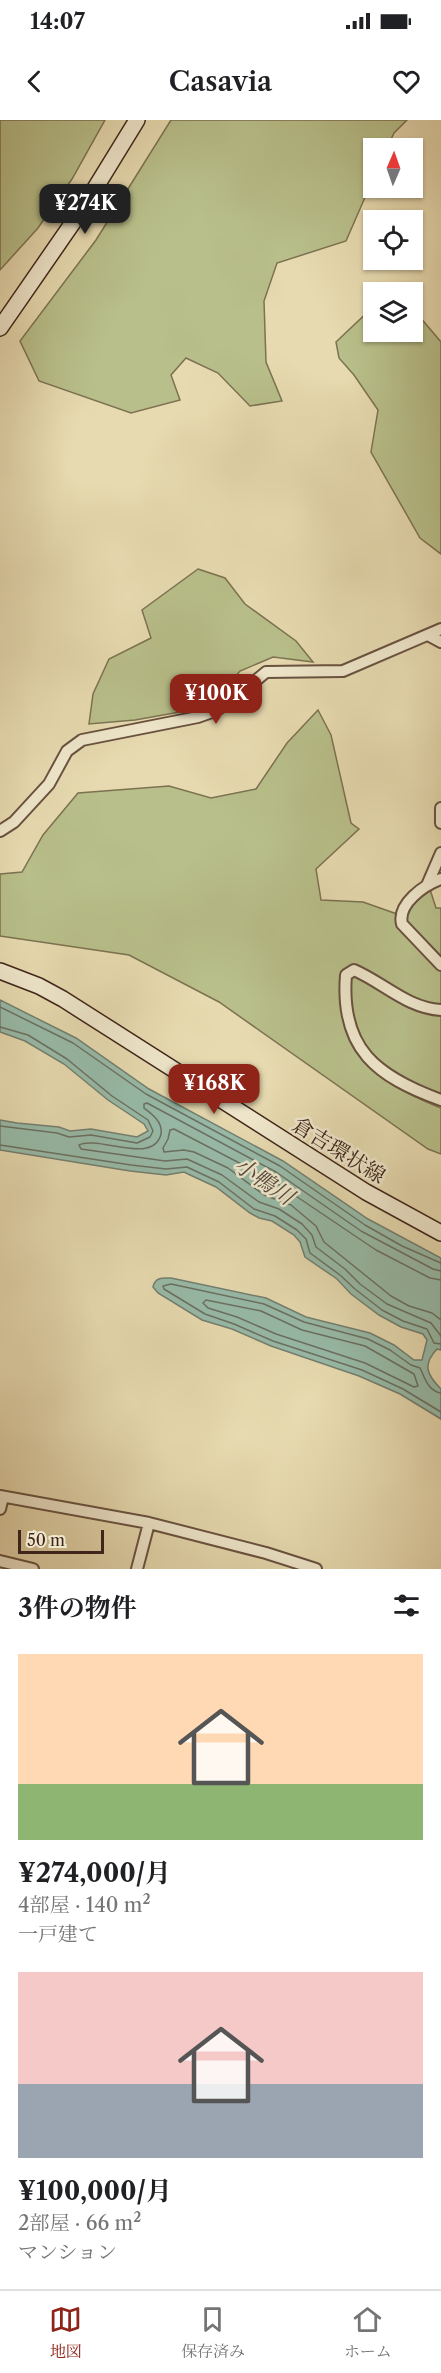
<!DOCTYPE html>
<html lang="ja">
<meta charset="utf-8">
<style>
body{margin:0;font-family:"Libre Caslon Text","Noto Serif JP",serif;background:#f2f2f2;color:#202124;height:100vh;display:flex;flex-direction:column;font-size:22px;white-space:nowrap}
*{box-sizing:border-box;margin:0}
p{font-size:20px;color:#757577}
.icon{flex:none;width:33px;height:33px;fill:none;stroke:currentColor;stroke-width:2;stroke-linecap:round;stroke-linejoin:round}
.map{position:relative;height:1449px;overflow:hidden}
.side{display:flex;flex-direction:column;background:#fff;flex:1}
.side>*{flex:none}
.needle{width:39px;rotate:2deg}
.buttons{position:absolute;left:363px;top:18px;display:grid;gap:12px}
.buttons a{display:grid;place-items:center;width:60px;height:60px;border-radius:0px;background:#fff;box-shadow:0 2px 4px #0004;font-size:30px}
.scale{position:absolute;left:18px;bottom:15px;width:86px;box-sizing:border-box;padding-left:6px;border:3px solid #3f251a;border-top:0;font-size:16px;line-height:21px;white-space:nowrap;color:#3f251a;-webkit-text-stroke:4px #efe7cc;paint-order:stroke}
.price{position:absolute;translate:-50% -51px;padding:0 14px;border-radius:12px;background:#8f2418;color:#fff;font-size:20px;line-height:39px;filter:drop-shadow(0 2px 3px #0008)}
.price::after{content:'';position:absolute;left:50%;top:36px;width:18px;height:14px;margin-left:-9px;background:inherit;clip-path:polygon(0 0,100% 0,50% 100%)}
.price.selected{background:#222;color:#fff}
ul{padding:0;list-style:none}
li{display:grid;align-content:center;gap:12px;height:318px;padding:0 18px}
li span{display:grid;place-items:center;height:186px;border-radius:0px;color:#555}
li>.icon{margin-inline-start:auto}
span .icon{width:108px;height:108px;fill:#fffc;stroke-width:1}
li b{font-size:26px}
h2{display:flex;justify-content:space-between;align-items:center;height:72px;padding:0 18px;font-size:26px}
.status{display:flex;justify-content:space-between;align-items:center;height:42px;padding:0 30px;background:#fff;direction:ltr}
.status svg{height:16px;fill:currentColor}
header{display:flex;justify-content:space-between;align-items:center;height:78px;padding:0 18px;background:#fff;font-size:27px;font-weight:600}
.dock{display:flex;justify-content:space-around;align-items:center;height:84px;border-top:2px solid #e0e0e0;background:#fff;font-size:16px;color:#757577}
.dock a{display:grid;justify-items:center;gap:3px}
.dock .selected{color:#8f2418}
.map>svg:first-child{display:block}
.green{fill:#b8bf8a;stroke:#7c7252;stroke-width:1.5}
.water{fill:#97bba9;stroke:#747f70;stroke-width:1.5}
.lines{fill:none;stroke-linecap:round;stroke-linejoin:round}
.shore{stroke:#6b7062;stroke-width:1.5}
.street-casing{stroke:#695240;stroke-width:14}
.secondary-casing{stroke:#3f251a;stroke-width:18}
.street{stroke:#efe7cc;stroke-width:10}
.secondary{stroke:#efe7cc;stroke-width:15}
.labels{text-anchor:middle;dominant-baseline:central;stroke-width:5;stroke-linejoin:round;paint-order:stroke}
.street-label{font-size:21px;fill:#3f251a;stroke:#efe7cc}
.water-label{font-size:22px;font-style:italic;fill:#554a3e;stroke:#efe7cc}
</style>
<div class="status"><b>14:07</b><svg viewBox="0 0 49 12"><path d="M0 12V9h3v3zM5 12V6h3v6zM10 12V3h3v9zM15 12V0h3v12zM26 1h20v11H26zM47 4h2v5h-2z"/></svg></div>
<header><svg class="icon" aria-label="back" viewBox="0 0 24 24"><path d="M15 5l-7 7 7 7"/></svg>Casavia<svg class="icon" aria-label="heart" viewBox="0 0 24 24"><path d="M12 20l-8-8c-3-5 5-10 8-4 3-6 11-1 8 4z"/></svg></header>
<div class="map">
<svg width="441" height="1449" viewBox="0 0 441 1449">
<rect width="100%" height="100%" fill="#e7dab0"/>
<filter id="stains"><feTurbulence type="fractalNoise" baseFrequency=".00333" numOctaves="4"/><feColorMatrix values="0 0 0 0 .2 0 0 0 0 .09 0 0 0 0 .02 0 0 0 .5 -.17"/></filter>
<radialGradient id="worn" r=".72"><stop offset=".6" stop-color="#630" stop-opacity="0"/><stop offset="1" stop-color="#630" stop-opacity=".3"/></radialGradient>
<path class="green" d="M0,0H105L72,59L38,108L0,150Z
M171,0H407L394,13L387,28H374L373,59L346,121L277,143L264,181L266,242L282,281L250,286L218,253L186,238L171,255L180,280L131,293L39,261L20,221L96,120Z
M373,187L374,212H412L413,189L441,222V434L420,418L371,332L378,290L354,255L339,238L336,222Z
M198,449L225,458L245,484L296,521L313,542L273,537L240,551L224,570L191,590L135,600L89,604L93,574L109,539L151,518L142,490Z
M318,590L331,615L351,703L359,709L316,749L321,780L363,782L400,795L428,763L436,788H441V975C394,953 355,935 345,879C344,886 343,895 344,902C352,949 401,972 441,988V1034L428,1029L219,882L129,835L0,816V754L22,752L43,715L78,673L169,666L211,678L256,669L287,623Z"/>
<path class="water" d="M0,880L76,918L149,969L283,1041L368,1099L441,1138V1230L437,1229C422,1245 427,1255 441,1269V1299L400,1274L359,1256L271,1226L232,1209L202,1200L158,1173L153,1167C155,1157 163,1158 171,1158L266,1178L306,1197L370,1213L394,1225L414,1240H422L427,1220L423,1214L401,1207L379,1195L351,1174L337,1159L305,1137L300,1122L294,1115L272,1101L259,1098L250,1093L216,1067L188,1054L184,1052L166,1055L130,1051L0,1030V1000L17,1003L59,1007L70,1011L91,1009L137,1017L148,1011L144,1004L108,980L64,944L25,921L0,912Z"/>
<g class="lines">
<path class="shore" d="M0,887L73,923L146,974L280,1046L365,1105L402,1126L441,1143
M0,907L28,915L67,939L112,976L148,1000L153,1011L150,1017L137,1023L91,1015L69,1017L57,1013L0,1006
M0,1025L131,1045L166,1049L187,1047L219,1062L254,1089L275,1096L297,1110L306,1119L310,1133L340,1155L355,1169L382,1190L403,1201L427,1209L434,1223L441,1224
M441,1151L433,1149L361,1111L276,1052L147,983L144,984V988C152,994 163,1002 161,1014C153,1046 98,1015 79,1025L81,1029L165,1041L187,1039L222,1055L259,1082L279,1089L302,1104L312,1115L316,1127L345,1149L360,1164L387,1184L431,1203L441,1216
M441,1160L430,1158L376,1130L272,1060L174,1009L170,1010L168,1019L163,1028L164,1032L184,1030L194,1032L228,1048L264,1075L291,1085L316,1106L324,1122L391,1176L409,1186L432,1193L441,1200
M206,1180L261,1191L302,1210L365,1226L414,1254L418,1266L414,1267L365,1243L276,1214L237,1197L208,1188L203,1183Z
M441,1273C428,1271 425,1258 420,1248L411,1245L390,1230L368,1219L304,1202L264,1184L171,1164L163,1166L164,1169L205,1194L234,1204L273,1221L362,1250L403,1269L441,1292"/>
<g class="street-casing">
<path id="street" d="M428,515L441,522
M441,688V703
M0,711L14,702L49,664L67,631L82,620L198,597L215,591L235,578L266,552L343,551L441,509
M441,759C424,765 397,784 402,804L441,845
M428,763L441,733
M441,890C407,888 384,863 354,850L346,855C340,929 377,957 441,980
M0,1376L149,1403L266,1433L316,1449
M0,1389L3,1377
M0,1441L33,1449
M137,1449L149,1403"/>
</g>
<g class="secondary-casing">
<path id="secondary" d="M0,208L83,88L137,0
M0,851L39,866L63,879L366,1072L441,1113"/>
</g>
<use href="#street" class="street"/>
<use href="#secondary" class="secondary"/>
</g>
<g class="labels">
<g class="street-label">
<text transform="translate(339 1030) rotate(32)">倉吉環状線</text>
</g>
<g class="water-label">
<text transform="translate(264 1061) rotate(34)">小鴨川</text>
</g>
</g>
<rect width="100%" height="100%" filter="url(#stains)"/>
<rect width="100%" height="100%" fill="url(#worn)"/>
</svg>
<div class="buttons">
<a><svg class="needle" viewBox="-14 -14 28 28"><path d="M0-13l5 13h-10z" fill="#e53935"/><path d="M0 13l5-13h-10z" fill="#757577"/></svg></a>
<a><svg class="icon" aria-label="locate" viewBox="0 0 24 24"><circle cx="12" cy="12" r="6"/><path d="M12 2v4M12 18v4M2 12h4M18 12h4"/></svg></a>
<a><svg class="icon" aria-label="layers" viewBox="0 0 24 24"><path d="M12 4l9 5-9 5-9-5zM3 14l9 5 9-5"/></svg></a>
</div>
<div class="scale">50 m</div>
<b class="price selected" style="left:85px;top:115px">¥274K</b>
<b class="price" style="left:216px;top:605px">¥100K</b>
<b class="price" style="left:214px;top:995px">¥168K</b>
</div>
<section class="side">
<h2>3件の物件<svg class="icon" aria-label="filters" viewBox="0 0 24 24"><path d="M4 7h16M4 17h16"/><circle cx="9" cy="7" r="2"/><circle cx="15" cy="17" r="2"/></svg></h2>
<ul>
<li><span style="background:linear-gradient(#ffd9b3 70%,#8fb573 0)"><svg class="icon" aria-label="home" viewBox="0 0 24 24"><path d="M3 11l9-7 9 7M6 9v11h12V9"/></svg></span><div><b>¥274,000/月</b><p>4部屋 · 140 m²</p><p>一戸建て</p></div></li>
<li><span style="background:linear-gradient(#f6c9c9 60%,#9aa5b1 0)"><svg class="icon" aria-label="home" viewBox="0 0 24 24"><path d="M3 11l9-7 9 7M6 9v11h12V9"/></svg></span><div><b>¥100,000/月</b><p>2部屋 · 66 m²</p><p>マンション</p></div></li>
</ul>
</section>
<nav class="dock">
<a class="selected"><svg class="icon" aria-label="map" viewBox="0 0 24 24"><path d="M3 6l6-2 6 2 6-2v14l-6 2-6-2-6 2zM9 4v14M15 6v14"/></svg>地図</a>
<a><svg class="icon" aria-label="saved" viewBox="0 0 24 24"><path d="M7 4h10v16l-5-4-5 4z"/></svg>保存済み</a>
<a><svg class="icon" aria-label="home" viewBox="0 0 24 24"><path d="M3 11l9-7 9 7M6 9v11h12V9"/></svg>ホーム</a>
</nav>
